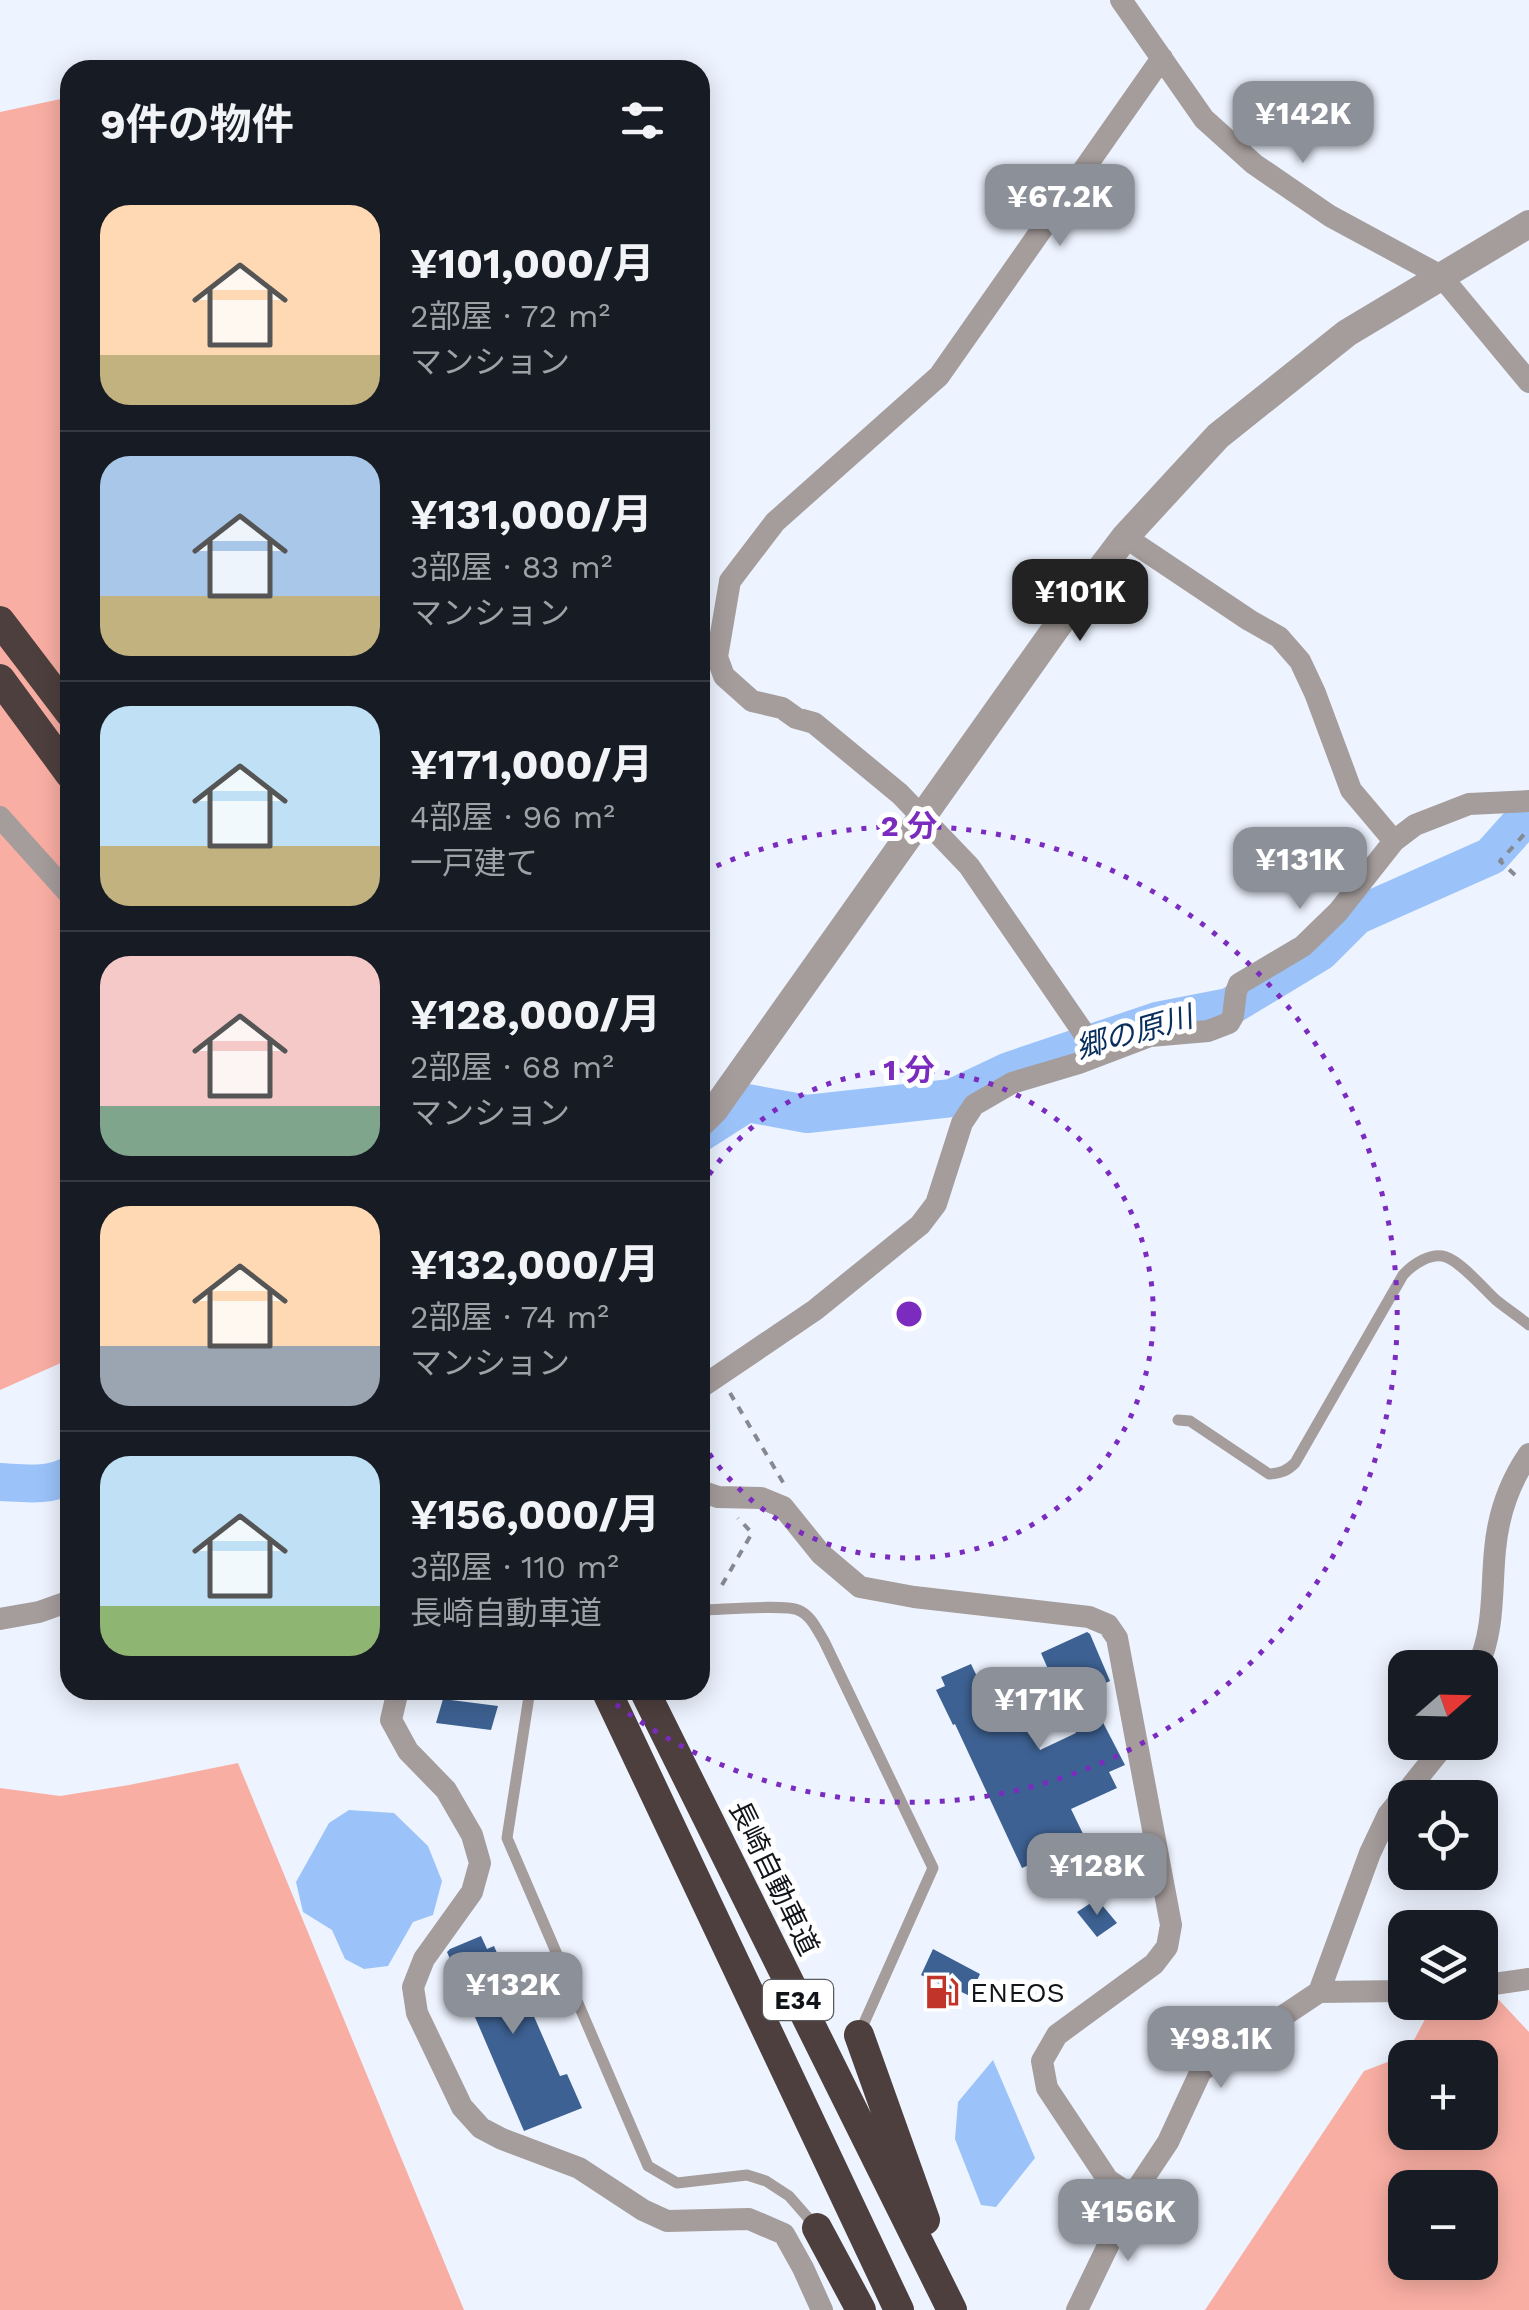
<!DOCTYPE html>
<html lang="ja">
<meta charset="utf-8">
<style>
body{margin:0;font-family:"Work Sans","Noto Sans JP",sans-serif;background:#242831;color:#f1f3f6;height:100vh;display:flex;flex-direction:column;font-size:38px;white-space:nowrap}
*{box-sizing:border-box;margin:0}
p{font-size:32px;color:#9ea1a6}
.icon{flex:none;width:55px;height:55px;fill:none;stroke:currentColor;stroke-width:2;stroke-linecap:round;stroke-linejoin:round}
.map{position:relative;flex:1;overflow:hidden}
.drawer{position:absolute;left:60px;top:60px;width:650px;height:1640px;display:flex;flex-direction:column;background:#171b24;border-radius:30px;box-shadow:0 5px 25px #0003}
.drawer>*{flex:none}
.needle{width:65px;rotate:70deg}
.tools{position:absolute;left:1388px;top:1650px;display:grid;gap:20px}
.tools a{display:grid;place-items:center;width:110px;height:110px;border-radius:20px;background:#171b24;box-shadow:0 5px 25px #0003;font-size:50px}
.price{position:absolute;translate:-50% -85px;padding:0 22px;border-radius:20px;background:#8c9099;color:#fff;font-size:32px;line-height:65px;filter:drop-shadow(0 2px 5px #0008)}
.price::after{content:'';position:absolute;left:50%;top:60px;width:30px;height:22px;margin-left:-15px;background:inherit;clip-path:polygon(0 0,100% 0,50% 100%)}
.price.current{background:#222;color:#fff}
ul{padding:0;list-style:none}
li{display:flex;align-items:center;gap:30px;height:250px;padding:0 40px}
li+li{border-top:2px solid #363941}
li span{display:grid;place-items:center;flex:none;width:280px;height:200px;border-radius:30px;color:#555}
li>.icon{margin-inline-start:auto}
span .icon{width:120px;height:120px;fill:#fffc;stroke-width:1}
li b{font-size:42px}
h2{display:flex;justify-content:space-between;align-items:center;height:120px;padding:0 40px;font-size:42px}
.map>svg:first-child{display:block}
.forest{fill:#f9aea3;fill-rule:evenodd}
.water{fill:#9bc3fa}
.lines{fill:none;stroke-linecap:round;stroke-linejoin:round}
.river{stroke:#9bc3fa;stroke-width:38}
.building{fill:#3d6192}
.path{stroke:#858a92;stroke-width:4;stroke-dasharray:8 8;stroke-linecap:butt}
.service{stroke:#a59d9c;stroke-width:11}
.minor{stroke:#a59d9c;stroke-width:22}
.tertiary{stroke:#a59d9c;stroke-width:28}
.motorway{stroke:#4d3f3d;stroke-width:30}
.ring{fill:none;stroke:#7b2cbf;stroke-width:5;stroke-dasharray:5 10}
.labels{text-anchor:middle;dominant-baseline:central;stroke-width:10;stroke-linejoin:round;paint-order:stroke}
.shield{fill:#fff;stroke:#585a5d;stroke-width:2.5}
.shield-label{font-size:25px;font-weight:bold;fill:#111418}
.street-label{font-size:28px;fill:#111418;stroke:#fff}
.poi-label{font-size:28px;fill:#111418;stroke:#fff;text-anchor:start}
.water-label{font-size:30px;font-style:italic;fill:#082e5e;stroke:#fff}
.centre{fill:#7b2cbf;stroke:#fff;stroke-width:5}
.ring-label{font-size:30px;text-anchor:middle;font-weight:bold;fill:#7b2cbf;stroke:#fff;stroke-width:10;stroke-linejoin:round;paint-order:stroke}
</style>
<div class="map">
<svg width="1529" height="2310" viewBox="0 0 1529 2310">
<rect width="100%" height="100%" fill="#edf4ff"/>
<path class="forest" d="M70,97V1359L0,1390V112Z
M238,1763L464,2310H0V1788L60,1796L129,1785Z
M1497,1998L1529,2032V2310H1205L1364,2071L1406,2055L1431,2008ZM1405,2058H1480V2132H1405ZM1405,2188H1480V2262H1405Z"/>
<path class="water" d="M349,1810L394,1813L428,1846L442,1881L433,1915L413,1922L388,1966L364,1969L345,1959L332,1930L303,1912L296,1882L329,1823Z
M993,2060L1035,2158L996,2207L981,2205L955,2139L958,2102Z"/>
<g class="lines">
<path class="river" d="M700,1133L747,1103L807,1114L952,1098L1009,1071L1157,1021L1229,1007L1320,952L1356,916L1491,856L1525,818L1529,817
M0,1482C23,1483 50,1487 70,1475"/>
</g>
<path class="building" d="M1087,1632L1090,1634L1110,1681L1097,1687L1105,1705L1096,1709L1125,1765L1109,1772L1117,1788L1071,1809L1086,1840L1022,1868L955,1724L953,1725L936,1690L945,1686L941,1677L971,1664L994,1712L1000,1709L1010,1729L1027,1721L1040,1750L1076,1733L1041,1653Z
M443,1699L498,1706L491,1730L436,1723Z
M1097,1899L1117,1923L1097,1937L1077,1912Z
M481,1936L487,1949L494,1946L510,1983L518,1980L560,2076L567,2074L582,2108L524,2131L447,1952L450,1949Z
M933,1949L980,1974L970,1996L955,1989L954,1991L921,1975Z"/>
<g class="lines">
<path class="path" d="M1515,875L1500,861L1529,829
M730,1393L784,1484
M722,1585L752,1533L738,1518"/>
<path class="service" d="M1178,1420L1190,1421L1269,1474C1281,1473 1287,1471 1295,1463L1403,1275C1413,1264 1431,1252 1446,1257C1461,1262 1484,1289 1496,1300C1507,1309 1518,1316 1529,1325
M700,1610C719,1610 784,1604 798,1610C811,1615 817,1630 824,1641L933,1868L860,2032
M530,1690L507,1838L648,2166L677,2183L747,2175L766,2181L789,2196L817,2228"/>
<path class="minor" d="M1121,0L1204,119L1254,164L1330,216L1441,276L1529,382
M1125,537L1249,620L1279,637L1300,661L1315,693L1351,790L1394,841
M0,817L70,895
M1094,1057L1083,1032L969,866L900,794L814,723L796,718L782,708L752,701L724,676L717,657L730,581L775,522L939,376L1162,58
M700,1388L815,1310L920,1225L936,1204L962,1123L974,1105L1012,1083L1079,1063L1150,1036L1208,1031L1229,1023L1233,1016L1236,992L1239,984L1303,946L1338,912L1394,841L1415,825L1469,804L1529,801
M700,1491L718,1497L761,1498L783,1507L821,1554L860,1587L914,1597L1089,1617L1108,1625L1117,1638L1171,1925L1167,1947L1154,1964L1057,2035L1042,2061L1047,2088L1108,2180L1132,2196
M0,1619L39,1612L70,1601
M1477,1668C1495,1630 1491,1590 1495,1550C1498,1516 1509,1483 1529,1454
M398,1690L391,1720L408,1751L446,1790L472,1835L480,1863L472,1892L424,1959L413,1987L417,2013L462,2107L481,2128L502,2139L579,2168L643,2210L667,2221L749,2219L784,2234L803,2268L822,2310
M1480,1986L1529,1979
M1319,1992L1370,1853L1388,1815L1437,1754L1443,1742
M1077,2310L1132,2196L1168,2142L1201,2071L1319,1992L1405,1991"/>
<path class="tertiary" d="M700,1124L715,1109L1059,624L1125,537L1218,436L1347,333L1529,224"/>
<path class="motorway" d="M0,621L70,713
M0,679L70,774
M606,1690L899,2310
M644,1690L952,2310
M859,2035L925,2220
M817,2228L861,2310"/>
</g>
<g class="ring">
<path d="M701 1187A244 244 0 1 1 701 1441"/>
<path d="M703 872A488 488 0 1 1 599 1691"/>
</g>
<defs>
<g id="fuel-bare" transform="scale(2.7)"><path d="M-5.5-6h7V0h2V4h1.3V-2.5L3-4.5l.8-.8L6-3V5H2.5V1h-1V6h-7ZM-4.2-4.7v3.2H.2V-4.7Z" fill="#c1342a" stroke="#fff" stroke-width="2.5" paint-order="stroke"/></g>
</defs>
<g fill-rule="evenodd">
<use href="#fuel-bare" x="942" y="1992"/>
</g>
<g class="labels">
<rect class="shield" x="763" y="1980" width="70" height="40" rx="8"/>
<g class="shield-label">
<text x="798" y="2000">E34</text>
</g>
<g class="street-label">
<text transform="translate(774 1878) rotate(64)">長崎自動車道</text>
</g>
<g class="poi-label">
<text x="970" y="1992">ENEOS</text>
</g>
<g class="water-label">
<text transform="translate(1134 1032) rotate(-16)">郷の原川</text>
</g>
</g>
<circle cx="909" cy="1314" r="15" class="centre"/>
<g class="ring-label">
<text x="909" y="836">2 分</text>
<text x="909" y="1080">1 分</text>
</g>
</svg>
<div class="tools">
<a><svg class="needle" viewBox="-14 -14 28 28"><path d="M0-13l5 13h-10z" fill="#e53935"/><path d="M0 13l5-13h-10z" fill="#9ea1a6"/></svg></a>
<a><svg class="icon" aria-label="locate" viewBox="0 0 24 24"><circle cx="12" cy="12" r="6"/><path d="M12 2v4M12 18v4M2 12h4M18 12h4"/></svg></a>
<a><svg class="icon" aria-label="layers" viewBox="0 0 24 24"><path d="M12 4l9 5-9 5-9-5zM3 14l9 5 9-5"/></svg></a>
<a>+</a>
<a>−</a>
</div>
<b class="price" style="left:1303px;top:166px">¥142K</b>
<b class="price" style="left:1060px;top:249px">¥67.2K</b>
<b class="price current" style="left:1080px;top:644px">¥101K</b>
<b class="price" style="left:1300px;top:912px">¥131K</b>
<b class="price" style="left:1039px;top:1752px">¥171K</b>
<b class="price" style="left:1097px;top:1918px">¥128K</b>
<b class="price" style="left:513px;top:2037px">¥132K</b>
<b class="price" style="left:1221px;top:2091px">¥98.1K</b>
<b class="price" style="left:1128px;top:2264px">¥156K</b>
<section class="drawer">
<h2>9件の物件<svg class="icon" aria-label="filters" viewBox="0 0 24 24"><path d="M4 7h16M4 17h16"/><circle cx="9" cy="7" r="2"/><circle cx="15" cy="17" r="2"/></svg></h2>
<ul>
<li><span style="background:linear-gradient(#ffd9b3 75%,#c2b280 0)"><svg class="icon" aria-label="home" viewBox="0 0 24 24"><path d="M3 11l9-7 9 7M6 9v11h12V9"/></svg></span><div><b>¥101,000/月</b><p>2部屋 · 72 m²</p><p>マンション</p></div></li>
<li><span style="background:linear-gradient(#a9c7e8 70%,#c2b280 0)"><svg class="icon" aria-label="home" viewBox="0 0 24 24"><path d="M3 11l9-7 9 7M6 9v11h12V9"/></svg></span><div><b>¥131,000/月</b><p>3部屋 · 83 m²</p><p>マンション</p></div></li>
<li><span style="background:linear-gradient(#bfe0f5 70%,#c2b280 0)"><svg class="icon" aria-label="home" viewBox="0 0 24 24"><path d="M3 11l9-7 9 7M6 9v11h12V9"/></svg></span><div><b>¥171,000/月</b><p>4部屋 · 96 m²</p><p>一戸建て</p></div></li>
<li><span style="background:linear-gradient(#f6c9c9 75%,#7fa58c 0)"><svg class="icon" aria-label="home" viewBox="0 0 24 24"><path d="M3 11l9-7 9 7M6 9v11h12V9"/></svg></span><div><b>¥128,000/月</b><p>2部屋 · 68 m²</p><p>マンション</p></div></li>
<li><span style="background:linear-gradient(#ffd9b3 70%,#9aa5b1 0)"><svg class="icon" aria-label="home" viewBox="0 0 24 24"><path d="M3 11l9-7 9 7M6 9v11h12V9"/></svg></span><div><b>¥132,000/月</b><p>2部屋 · 74 m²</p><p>マンション</p></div></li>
<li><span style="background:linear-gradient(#bfe0f5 75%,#8fb573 0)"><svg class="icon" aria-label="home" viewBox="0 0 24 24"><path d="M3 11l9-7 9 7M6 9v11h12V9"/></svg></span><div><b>¥156,000/月</b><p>3部屋 · 110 m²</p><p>長崎自動車道</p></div></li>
</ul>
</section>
</div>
